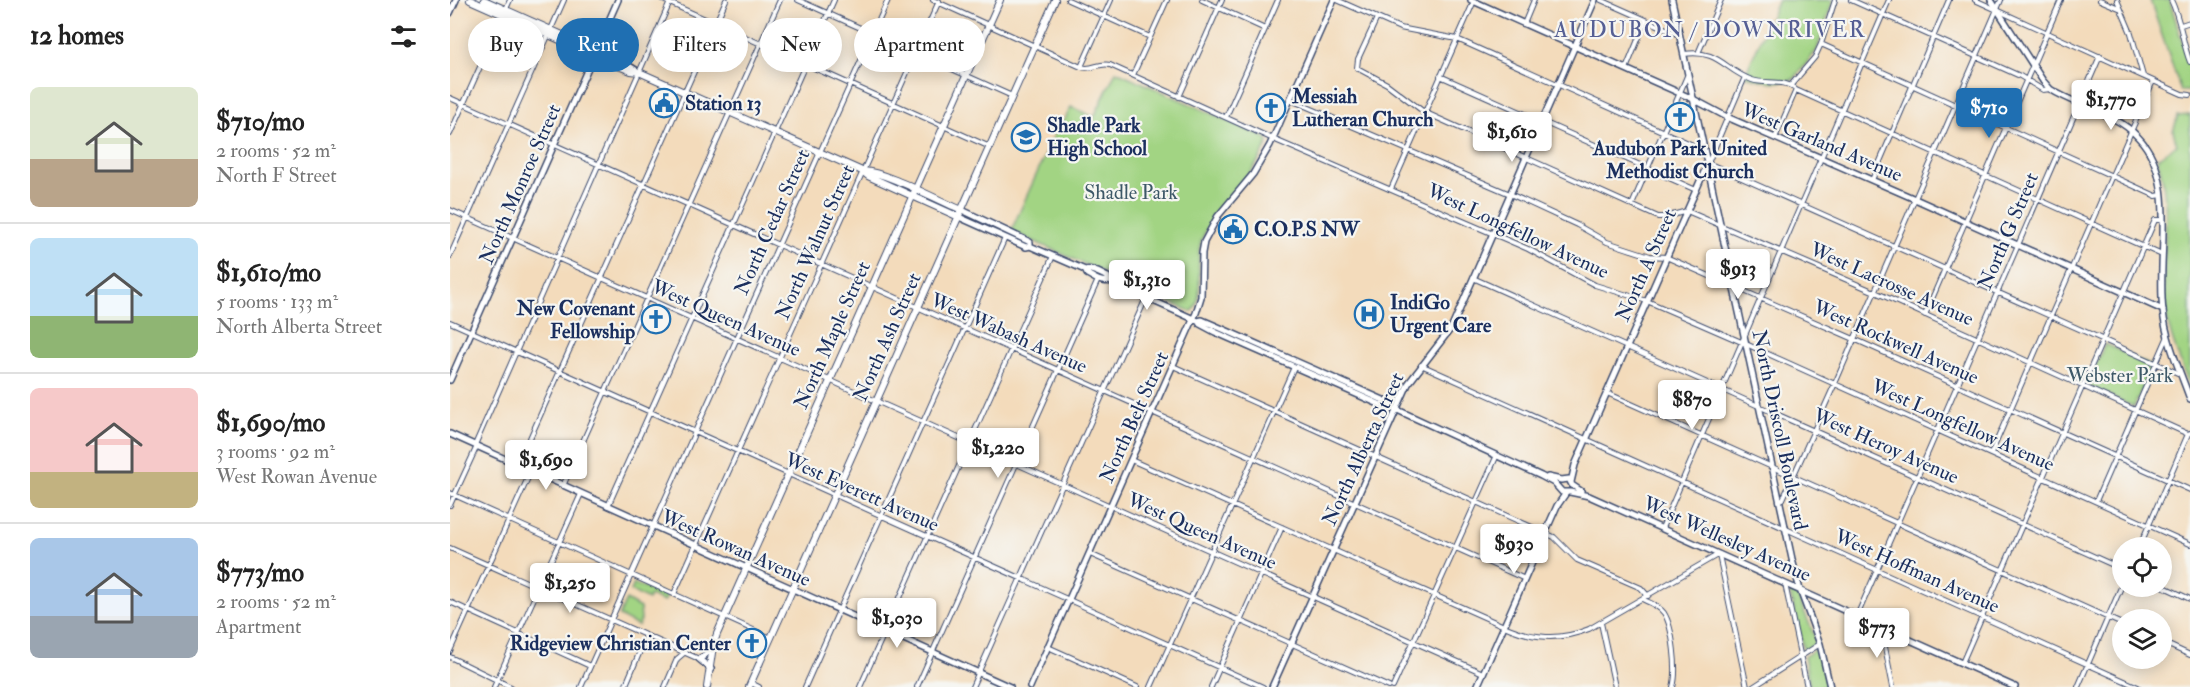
<!DOCTYPE html>
<meta charset="utf-8">
<style>
body{margin:0;font-family:"IM FELL Double Pica",serif;background:#f2f2f2;color:#222;height:100vh;display:flex;flex-direction:column;font-size:22px;white-space:nowrap}
*{box-sizing:border-box;margin:0}
p{font-size:20px;color:#767676}
.icon{flex:none;width:33px;height:33px;fill:none;stroke:currentColor;stroke-width:2;stroke-linecap:round;stroke-linejoin:round}
.map{position:relative;flex:1;overflow:hidden}
.drawer{display:flex;flex-direction:column;background:#fff;width:450px}
.drawer>*{flex:none}
.banner{position:absolute;left:18px;top:18px;width:570px;height:54px;display:flex;gap:12px}
.buttons{position:absolute;left:1662px;top:537px;display:grid;gap:12px}
.buttons a{display:grid;place-items:center;width:60px;height:60px;border-radius:50%;background:#fff;box-shadow:0 3px 15px #0003;font-size:30px}
.price{position:absolute;translate:-50% -51px;padding:0 14px;border-radius:6px;background:#fff;color:#222;font-size:20px;line-height:39px;filter:drop-shadow(0 2px 3px #0008)}
.price::after{content:'';position:absolute;left:50%;top:36px;width:18px;height:14px;margin-left:-9px;background:inherit;clip-path:polygon(0 0,100% 0,50% 100%)}
.price.on{background:#1f6fb2;color:#fff}
ul{padding:0;list-style:none}
li{display:flex;align-items:center;gap:18px;height:150px;padding:0 30px}
li+li{border-top:2px solid #e0e0e0}
li span{display:grid;place-items:center;flex:none;width:168px;height:120px;border-radius:9px;color:#555}
li>.icon{margin-inline-start:auto}
span .icon{width:72px;height:72px;fill:#fffc;stroke-width:1}
li b{font-size:26px}
h2{display:flex;justify-content:space-between;align-items:center;height:72px;padding:0 30px;font-size:26px}
.chip{padding:0 21px;border-radius:27px;background:#fff;box-shadow:0 3px 15px #0003;font-size:21px;line-height:54px}
.chip.on{background:#1f6fb2;color:#fff}
main{display:flex;flex:1;min-height:0}
.map>svg:first-child{display:block}
.green{fill:#a2d483;stroke:#5e8270;stroke-width:1.5}
.lines{fill:none;stroke-linecap:round;stroke-linejoin:round}
.minor-casing{stroke:#3b496c;stroke-width:6}
.tertiary-casing{stroke:#3b496c;stroke-width:8}
.secondary-casing{stroke:#3b496c;stroke-width:8}
.primary-casing{stroke:#3b496c;stroke-width:8}
.minor{stroke:#fff;stroke-width:4}
.tertiary{stroke:#fff;stroke-width:5}
.secondary{stroke:#fff;stroke-width:5}
.primary{stroke:#fff;stroke-width:6}
.labels{text-anchor:middle;dominant-baseline:central;stroke-width:4.5;stroke-linejoin:round;paint-order:stroke}
.poi-label{font-size:20px;font-weight:bold;fill:#1b2f5e;stroke:#f6f6f2;text-anchor:start}
.street-label{font-size:20px;fill:#1b2f5e;stroke:#f6f6f2}
.park-label{font-size:20px;fill:#3d5867;stroke:#f6f6f2}
.quarter-label{font-size:22px;letter-spacing:1.5px;fill:#555f94;stroke:#f6f6f2}
</style>
<main>
<section class="drawer">
<h2>12 homes<svg class="icon" aria-label="filters" viewBox="0 0 24 24"><path d="M4 7h16M4 17h16"/><circle cx="9" cy="7" r="2"/><circle cx="15" cy="17" r="2"/></svg></h2>
<ul>
<li><span style="background:linear-gradient(#dfe7d0 60%,#b9a48a 0)"><svg class="icon" aria-label="home" viewBox="0 0 24 24"><path d="M3 11l9-7 9 7M6 9v11h12V9"/></svg></span><div><b>$710/mo</b><p>2 rooms · 52 m²</p><p>North F Street</p></div></li>
<li><span style="background:linear-gradient(#bfe0f5 65%,#8fb573 0)"><svg class="icon" aria-label="home" viewBox="0 0 24 24"><path d="M3 11l9-7 9 7M6 9v11h12V9"/></svg></span><div><b>$1,610/mo</b><p>5 rooms · 133 m²</p><p>North Alberta Street</p></div></li>
<li><span style="background:linear-gradient(#f6c9c9 70%,#c2b280 0)"><svg class="icon" aria-label="home" viewBox="0 0 24 24"><path d="M3 11l9-7 9 7M6 9v11h12V9"/></svg></span><div><b>$1,690/mo</b><p>3 rooms · 92 m²</p><p>West Rowan Avenue</p></div></li>
<li><span style="background:linear-gradient(#a9c7e8 65%,#9aa5b1 0)"><svg class="icon" aria-label="home" viewBox="0 0 24 24"><path d="M3 11l9-7 9 7M6 9v11h12V9"/></svg></span><div><b>$773/mo</b><p>2 rooms · 52 m²</p><p>Apartment</p></div></li>
</ul>
</section>
<div class="map">
<svg width="1740" height="687" viewBox="0 0 1740 687">
<rect width="100%" height="100%" fill="#f6f6f2"/>
<filter id="ink" filterUnits="userSpaceOnUse"><feTurbulence type="fractalNoise" baseFrequency=".0167" numOctaves="2"/><feDisplacementMap in="SourceGraphic" scale="12" xChannelSelector="R" yChannelSelector="G"/><feConvolveMatrix kernelMatrix="1 2 1 2 8 2 1 2 1" color-interpolation-filters="sRGB"/></filter>
<filter id="wash" filterUnits="userSpaceOnUse"><feTurbulence type="fractalNoise" baseFrequency=".008" numOctaves="4" result="noise"/><feDisplacementMap in="SourceGraphic" scale="24" xChannelSelector="R" yChannelSelector="G"/><feGaussianBlur stdDeviation="1.35" result="paint"/><feColorMatrix in="noise" values="0 0 0 0 0 0 0 0 0 0 0 0 0 0 0 0 0 1.4 0 .05"/><feComposite in="paint" operator="in"/></filter>
<g filter="url(#wash)">
<rect width="100%" height="100%" fill="#f3dbbb"/>
<path class="green" d="M1328,0H1383L1367,50L1344,79C1328,85 1310,81 1295,75Z
M1700,0H1719L1721,5L1740,67V91H1731Z
M666,71L816,138L818,142C804,179 767,202 752,239C743,260 757,296 742,312L561,231L610,122L615,119L621,107L644,117Z
M1740,115V389C1731,362 1718,334 1715,305C1710,254 1724,210 1707,158L1727,145L1723,131L1728,116Z
M1655,344L1702,366L1684,407L1637,385Z
M184,584L217,596L214,602L200,596L198,600L181,591Z
M1342,590L1346,592L1366,640L1364,644L1354,651L1340,593Z
M176,600L190,608L191,620L188,626L169,616Z
M1364,650L1368,651L1376,687H1360L1354,657Z"/>
</g>
<g filter="url(#ink)">
<g class="lines">
<g class="minor-casing">
<path id="minor" d="M213,0L540,147
M348,0L562,96
M483,0L631,67C642,71 649,62 660,65L823,139L1078,249L1145,285L1197,301L1296,344L1740,544
M618,0L700,37
M752,0L815,29
M887,0L950,28L1007,39L1254,150
M1151,0L1230,35
M1401,0L1570,76L1593,90L1600,89
M1525,0L1732,94L1740,95
M1650,0L1669,8
M1667,0L1681,33L1693,76
M1721,0C1731,20 1732,42 1740,62
M927,18L908,59L907,68L937,84L974,112L1208,217H1215L1237,211L1425,292L1738,434L1740,433
M1074,24L1084,0
M1731,25L1740,22
M1371,44L1706,196L1712,195
M1249,51L1271,0
M1234,54C1269,49 1274,70 1302,80C1316,85 1335,78 1346,90L1712,255
M631,67L661,0
M1176,69L1196,20
M683,75L717,0
M990,76L1246,190
M1295,77L1258,163L1730,374
M1341,85L1365,57L1371,44L1385,0
M729,97L772,0
M0,98L1075,579
M841,100L1060,194L1127,225L1157,242L1200,256L1216,257L1404,339L1740,490
M776,117L828,0
M0,134L60,0
M1325,138L1346,90
M1422,180L1499,0
M941,189L1024,1
M1182,205L1237,76
M0,210L1033,673
M0,256L114,0
M1023,278L1672,569
M1475,315L1611,0
M0,322L813,687
M971,365L1688,687
M723,366L1104,537L1127,560L1191,588L1198,596
M1157,393L1672,624
M25,445L221,0
M1541,454L1703,81
M681,460L1054,626C1083,639 1109,641 1139,629L1269,554
M68,465L276,0
M113,486L330,0
M0,493L321,638
M1330,500L1333,499L1387,379L1551,0
M1646,501L1718,336
M0,505L27,446
M158,506L384,0
M1212,528L1439,0
M0,548L249,659
M1689,548L1738,434
M640,554L939,687
M1269,555L1297,687
M1335,584L1357,687
M1712,586L1740,599
M224,594L489,1
M1194,600C1201,603 1209,606 1214,613C1223,627 1228,671 1223,687
M0,602L140,666
M1407,616L1650,56
M1151,623L1165,687
M1431,627L1443,687
M1712,642L1740,655
M598,647L687,687
M0,651L81,471
M0,657L61,687
M1512,663L1705,220H1712
M301,683L309,687
M44,687L131,494
M131,687L438,0
M175,687L196,637
M215,687L227,659L234,653
M355,687L555,238
M410,687L603,256
M467,687L648,280
M522,687L696,298
M701,687L844,367
M761,687L832,527
M943,687L1047,455
M1303,687L1370,644
M1628,687L1672,585"/>
</g>
<g class="tertiary-casing">
<path id="tertiary" d="M1021,0L1243,99L1277,117L1465,199L1713,310
M0,13L6,0
M0,434L560,687
M1121,482L1125,465L1258,163
M261,669L249,659L254,656L263,646
M580,687L746,313L751,297L752,253L754,242L768,216L803,174L820,145L884,0
M1027,687L1107,506L1116,493"/>
</g>
<g class="secondary-casing">
<path id="secondary" d="M1222,0L1342,559L1350,590L1370,644L1380,687
M1541,0L1593,81L1600,89C1628,107 1665,112 1688,137C1729,179 1706,258 1713,311C1716,341 1730,371 1740,399
M173,62L189,72
M512,210L580,242V246
M509,217L576,247L580,246L635,270C642,268 651,274 658,277L659,281
M635,270L637,274C644,278 651,283 659,281L748,321L750,324L765,332L938,408L941,407L1091,476L1104,483L1112,492H1120L1139,496L1565,687
M748,321L752,320L766,326L940,403L941,407
M0,380L168,0
M1098,477L1111,480L1119,479L1122,485L1131,491
M822,687L958,384L1002,327L1145,0"/>
</g>
<g class="primary-casing">
<path id="primary" d="M20,0L166,65L181,71L189,72L412,171L418,176L509,217
M34,0L173,62
M413,171C437,172 487,200 512,210
M257,687L263,646L267,634L550,0
M299,687L605,0"/>
</g>
<use href="#minor" class="minor"/>
<use href="#tertiary" class="tertiary"/>
<use href="#secondary" class="secondary"/>
<use href="#primary" class="primary"/>
</g>
</g>
<defs>
<g id="civic-ring" transform="scale(1.5)"><circle r="9.5" fill="#f6f6f2" stroke="#1f6fb2" stroke-width="1.5"/><path d="M-.6-6.5H3V-4.5H.6V-3L4-1V1h2V6H-6V1h2V-1L-.6-3ZM-1.2 2.5V6h2.4V2.5Z" fill="#1f6fb2"/></g>
<g id="church-ring" transform="scale(1.5)"><circle r="9.5" fill="#f6f6f2" stroke="#1f6fb2" stroke-width="1.5"/><path d="M-1.2-6h2.4v3.5h3.3v2.4h-3.3V6h-2.4V-.1h-3.3v-2.4h3.3Z" fill="#1f6fb2"/></g>
<g id="school-ring" transform="scale(1.5)"><circle r="9.5" fill="#f6f6f2" stroke="#1f6fb2" stroke-width="1.5"/><path d="M0-5L7-2L0 1L-7-2ZM-4 1L0 2.5L4 1V4Q0 6-4 4Z" fill="#1f6fb2"/></g>
<g id="hospital-ring" transform="scale(1.5)"><circle r="9.5" fill="#f6f6f2" stroke="#1f6fb2" stroke-width="1.5"/><path d="M-5-5h3v3.5h4V-5h3V5h-3V1.5h-4V5h-3Z" fill="#1f6fb2"/></g>
</defs>
<g fill-rule="evenodd">
<use href="#civic-ring" x="214" y="103"/>
<use href="#church-ring" x="821" y="108"/>
<use href="#church-ring" x="1230" y="117"/>
<use href="#school-ring" x="576" y="137"/>
<use href="#civic-ring" x="783" y="229"/>
<use href="#hospital-ring" x="919" y="314"/>
<use href="#church-ring" x="206" y="319"/>
<use href="#church-ring" x="302" y="643"/>
</g>
<g class="labels">
<g class="poi-label">
<text x="842" y="96">Messiah<tspan x="842" dy="23">Lutheran Church</tspan></text>
<text x="235" y="103">Station 13</text>
<text x="597" y="125">Shadle Park<tspan x="597" dy="23">High School</tspan></text>
<text x="1230" y="148" text-anchor="middle">Audubon Park United<tspan x="1230" dy="23">Methodist Church</tspan></text>
<text x="804" y="229">C.O.P.S NW</text>
<text x="940" y="302">IndiGo<tspan x="940" dy="23">Urgent Care</tspan></text>
<text x="185" y="308" text-anchor="end">New Covenant<tspan x="185" dy="23">Fellowship</tspan></text>
<text x="281" y="643" text-anchor="end">Ridgeview Christian Center</text>
</g>
<g class="street-label">
<text transform="translate(1372 142) rotate(23)">West Garland Avenue</text>
<text transform="translate(70 184) rotate(-66)">North Monroe Street</text>
<text transform="translate(322 222) rotate(-66)">North Cedar Street</text>
<text transform="translate(1068 231) rotate(25)">West Longfellow Avenue</text>
<text transform="translate(1558 231) rotate(-67)">North G Street</text>
<text transform="translate(365 242) rotate(-66)">North Walnut Street</text>
<text transform="translate(1196 265) rotate(-66)">North A Street</text>
<text transform="translate(1442 284) rotate(24)">West Lacrosse Avenue</text>
<text transform="translate(276 318) rotate(24)">West Queen Avenue</text>
<text transform="translate(559 333) rotate(24)">West Wabash Avenue</text>
<text transform="translate(382 335) rotate(-66)">North Maple Street</text>
<text transform="translate(437 337) rotate(-66)">North Ash Street</text>
<text transform="translate(1446 342) rotate(24)">West Rockwell Avenue</text>
<text transform="translate(684 417) rotate(-66)">North Belt Street</text>
<text transform="translate(1513 425) rotate(24)">West Longfellow Avenue</text>
<text transform="translate(1330 430) rotate(78)">North Driscoll Boulevard</text>
<text transform="translate(1436 446) rotate(24)">West Heroy Avenue</text>
<text transform="translate(913 449) rotate(-65)">North Alberta Street</text>
<text transform="translate(412 492) rotate(24)">West Everett Avenue</text>
<text transform="translate(752 531) rotate(24)">West Queen Avenue</text>
<text transform="translate(1277 539) rotate(24)">West Wellesley Avenue</text>
<text transform="translate(286 548) rotate(24)">West Rowan Avenue</text>
<text transform="translate(1467 571) rotate(24)">West Hoffman Avenue</text>
</g>
<g class="park-label">
<text x="681" y="192">Shadle Park</text>
<text x="1670" y="375">Webster Park</text>
</g>
<g class="quarter-label">
<text x="1260" y="30">AUDUBON / DOWNRIVER</text>
</g>
</g>
</svg>
<div class="buttons">
<a><svg class="icon" aria-label="locate" viewBox="0 0 24 24"><circle cx="12" cy="12" r="6"/><path d="M12 2v4M12 18v4M2 12h4M18 12h4"/></svg></a>
<a><svg class="icon" aria-label="layers" viewBox="0 0 24 24"><path d="M12 4l9 5-9 5-9-5zM3 14l9 5 9-5"/></svg></a>
</div>
<b class="price" style="left:1661px;top:131px">$1,770</b>
<b class="price on" style="left:1539px;top:139px">$710</b>
<b class="price" style="left:1062px;top:163px">$1,610</b>
<b class="price" style="left:1288px;top:300px">$913</b>
<b class="price" style="left:697px;top:311px">$1,310</b>
<b class="price" style="left:1242px;top:431px">$870</b>
<b class="price" style="left:548px;top:479px">$1,220</b>
<b class="price" style="left:96px;top:491px">$1,690</b>
<b class="price" style="left:1064px;top:575px">$930</b>
<b class="price" style="left:120px;top:614px">$1,250</b>
<b class="price" style="left:447px;top:649px">$1,030</b>
<b class="price" style="left:1427px;top:659px">$773</b>
<div class="banner">
<a class="chip">Buy</a>
<a class="chip on">Rent</a>
<a class="chip">Filters</a>
<a class="chip">New</a>
<a class="chip">Apartment</a>
</div>
</div>
</main>
